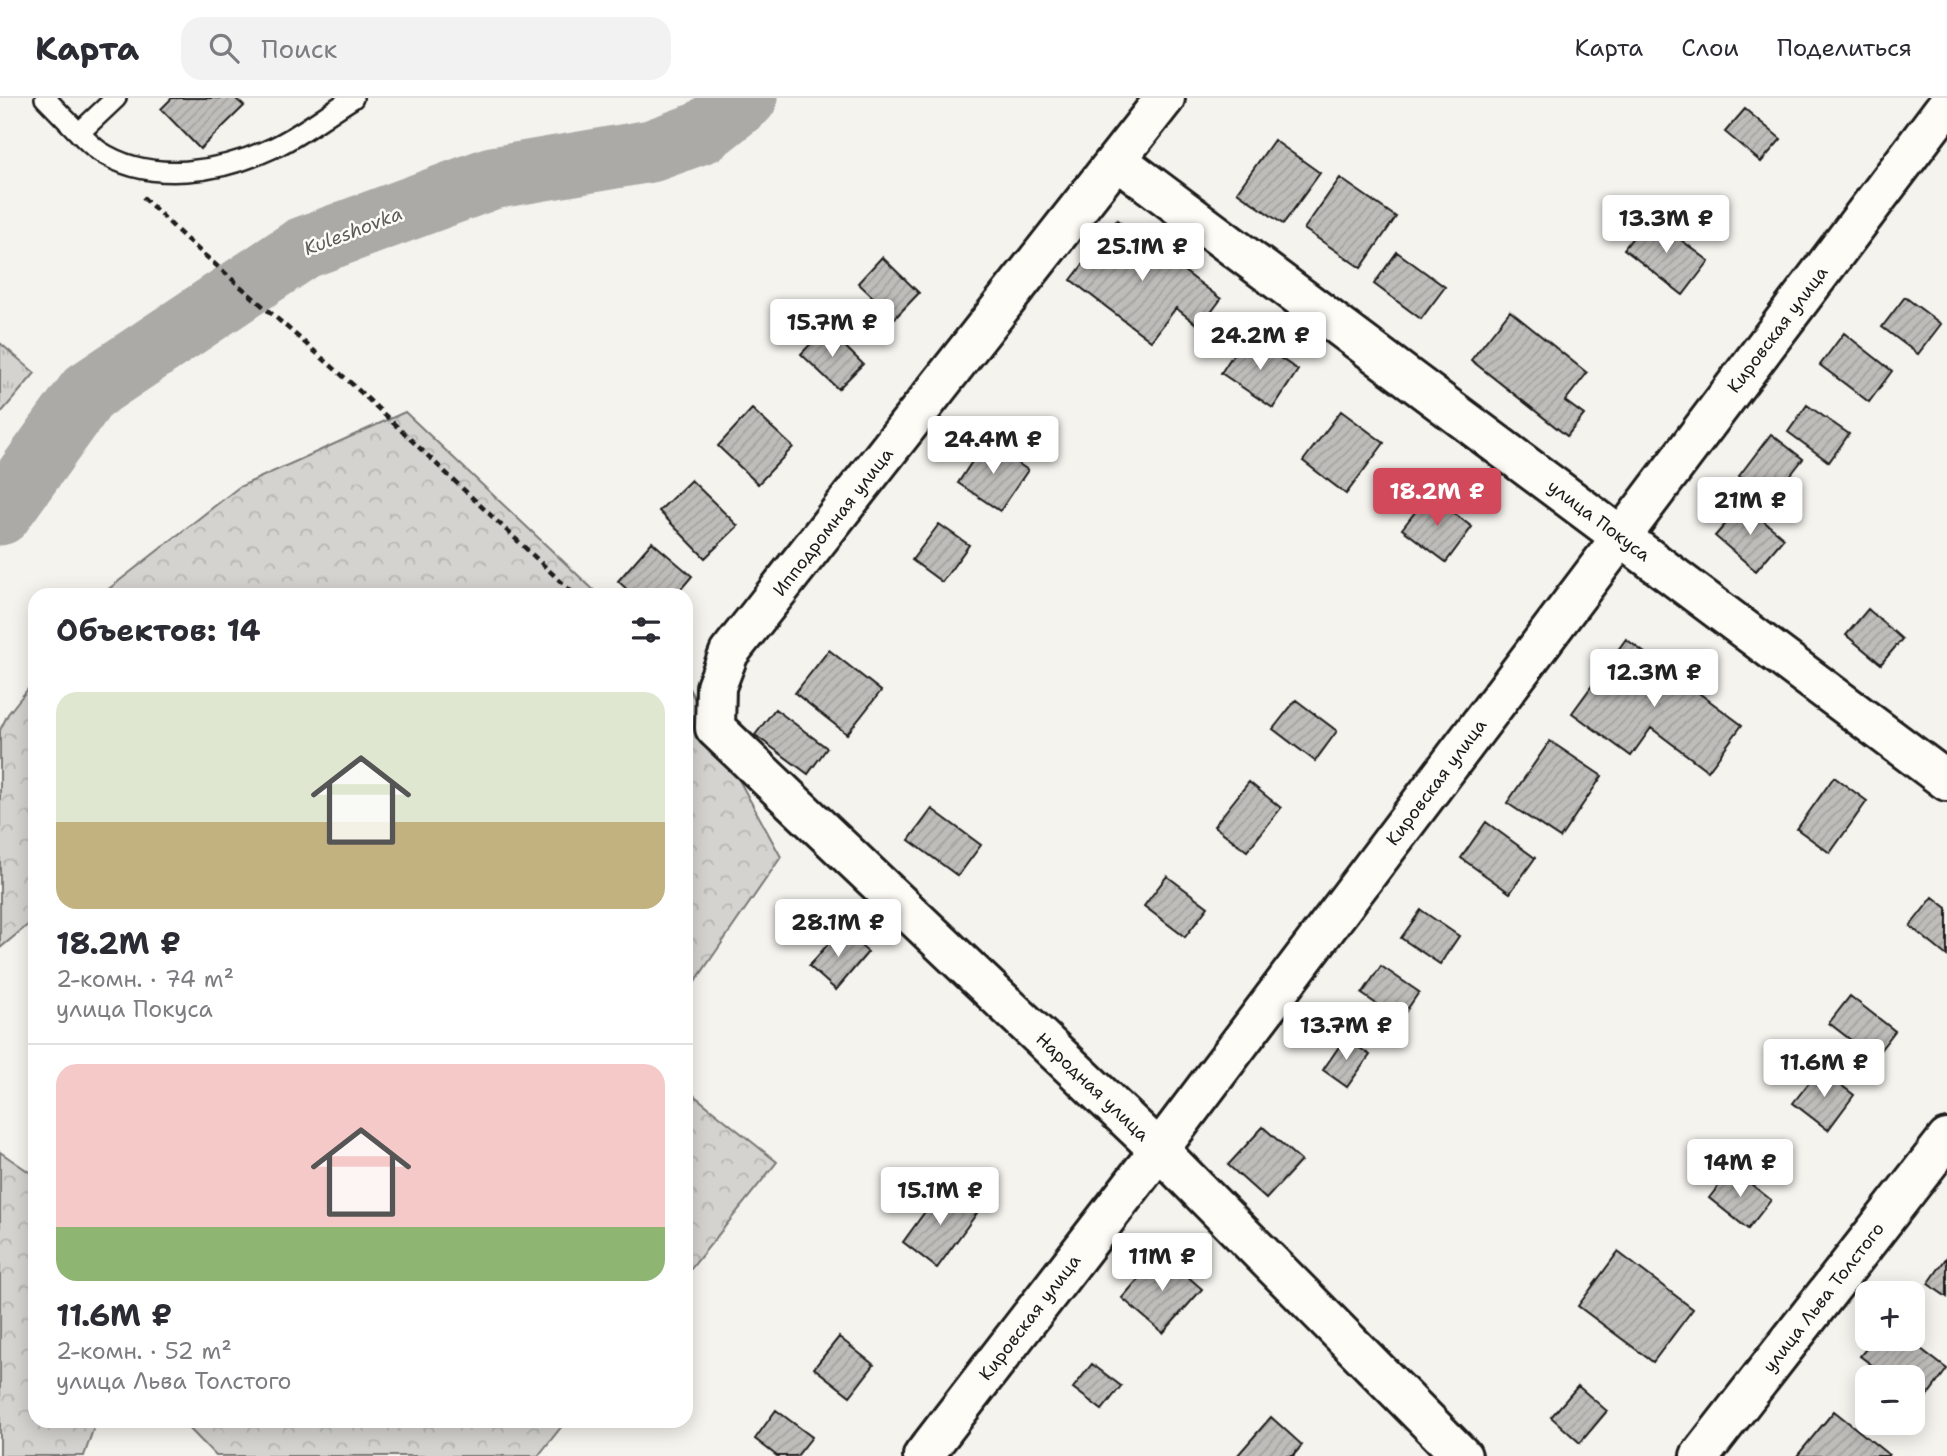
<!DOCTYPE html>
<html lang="ru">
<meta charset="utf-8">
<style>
body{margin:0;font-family:"Shantell Sans",sans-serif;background:#f2f2f3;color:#2b2b33;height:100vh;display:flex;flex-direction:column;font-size:26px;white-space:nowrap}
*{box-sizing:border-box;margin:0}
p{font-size:23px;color:#7c7c81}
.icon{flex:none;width:38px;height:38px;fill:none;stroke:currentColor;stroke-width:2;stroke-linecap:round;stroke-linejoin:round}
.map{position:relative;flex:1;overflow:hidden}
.panel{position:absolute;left:28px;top:490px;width:665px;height:840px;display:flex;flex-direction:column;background:#fff;border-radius:21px;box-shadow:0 4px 18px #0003}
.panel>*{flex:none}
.tools{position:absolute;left:1855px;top:1183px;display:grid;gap:14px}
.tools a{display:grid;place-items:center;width:70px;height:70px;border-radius:14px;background:#fff;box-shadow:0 4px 18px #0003;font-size:35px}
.price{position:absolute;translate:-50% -60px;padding:0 16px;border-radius:7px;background:#fff;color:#222;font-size:23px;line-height:46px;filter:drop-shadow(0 2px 4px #0008)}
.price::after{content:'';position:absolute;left:50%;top:42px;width:21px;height:16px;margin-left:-10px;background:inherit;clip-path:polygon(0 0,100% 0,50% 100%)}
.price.active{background:#d1495b;color:#fff}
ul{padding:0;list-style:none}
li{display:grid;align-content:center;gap:14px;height:371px;padding:0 28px}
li+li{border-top:2px solid #e1e1e2}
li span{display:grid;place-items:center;height:217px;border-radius:21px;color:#555}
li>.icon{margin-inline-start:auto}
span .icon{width:126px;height:126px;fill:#fffc;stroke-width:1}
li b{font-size:30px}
h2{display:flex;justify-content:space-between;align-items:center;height:84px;padding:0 28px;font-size:30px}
header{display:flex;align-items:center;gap:42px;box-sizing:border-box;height:98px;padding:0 35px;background:#fff;border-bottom:2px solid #e1e1e2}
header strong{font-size:33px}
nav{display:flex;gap:38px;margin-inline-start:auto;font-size:24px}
.search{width:490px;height:63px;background:#f2f2f3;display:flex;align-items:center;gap:18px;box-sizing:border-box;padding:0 24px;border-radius:21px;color:#7c7c81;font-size:26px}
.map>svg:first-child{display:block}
.forest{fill:url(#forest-crowns);stroke:#787876;stroke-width:2}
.park{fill:url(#park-tufts);stroke:#787876;stroke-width:2}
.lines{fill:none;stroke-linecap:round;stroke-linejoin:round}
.river{stroke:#abaaa6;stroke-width:63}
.building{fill:url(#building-hatch);stroke:#1c1c1c;stroke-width:2}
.lane-casing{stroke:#1c1c1c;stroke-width:24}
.street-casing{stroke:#1c1c1c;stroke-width:44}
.path{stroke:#1c1c1c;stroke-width:4.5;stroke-dasharray:7 5;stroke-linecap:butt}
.lane{stroke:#fdfcf7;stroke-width:19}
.street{stroke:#fdfcf7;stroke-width:38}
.labels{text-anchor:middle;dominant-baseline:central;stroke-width:5;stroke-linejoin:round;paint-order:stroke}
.street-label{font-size:18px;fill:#1c1c1c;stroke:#fdfcf7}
.water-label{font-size:19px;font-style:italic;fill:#5c5c5a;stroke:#fdfcf7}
</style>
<header>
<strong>Карта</strong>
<div class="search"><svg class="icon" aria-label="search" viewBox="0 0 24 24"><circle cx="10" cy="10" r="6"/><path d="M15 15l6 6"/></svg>Поиск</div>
<nav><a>Карта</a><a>Слои</a><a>Поделиться</a></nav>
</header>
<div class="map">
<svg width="1947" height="1358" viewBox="0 0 1947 1358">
<defs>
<pattern id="forest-crowns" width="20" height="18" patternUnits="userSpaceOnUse" patternTransform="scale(1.75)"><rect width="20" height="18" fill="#d4d3cf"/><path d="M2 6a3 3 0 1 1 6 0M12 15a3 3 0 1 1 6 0" fill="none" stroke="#b5b5b1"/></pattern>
<pattern id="park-tufts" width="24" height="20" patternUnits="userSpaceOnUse" patternTransform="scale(1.75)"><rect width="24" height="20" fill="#d4d3cf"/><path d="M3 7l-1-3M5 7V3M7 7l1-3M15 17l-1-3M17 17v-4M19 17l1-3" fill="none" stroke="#b5b5b1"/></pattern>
<pattern id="building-hatch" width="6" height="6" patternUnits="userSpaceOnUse" patternTransform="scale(1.75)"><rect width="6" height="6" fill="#bebdba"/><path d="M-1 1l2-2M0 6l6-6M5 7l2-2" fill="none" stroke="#a3a29f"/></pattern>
</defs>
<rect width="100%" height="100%" fill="#f4f3ee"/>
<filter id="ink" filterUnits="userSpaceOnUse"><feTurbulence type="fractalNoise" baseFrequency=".0143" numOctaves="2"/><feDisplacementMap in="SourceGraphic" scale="14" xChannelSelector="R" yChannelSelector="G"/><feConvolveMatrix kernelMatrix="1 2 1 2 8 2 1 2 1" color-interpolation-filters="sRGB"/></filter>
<g filter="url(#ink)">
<path class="forest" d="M405,314L599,497H101L239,389Z
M35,582V821L0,850V632L8,616Z
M686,585L781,759L686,897Z
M686,991L777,1064L686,1177Z
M0,1054L35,1078V1323H96L84,1358H0Z
M182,1323H566L538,1358H216Z"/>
<path class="park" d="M0,245L35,275L0,316Z"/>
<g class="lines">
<path class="river" d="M0,416L88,294L303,150L492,80L651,53L703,34L746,0"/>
</g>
<path class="building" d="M172,0H235L244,8L200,51L161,11Z
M1745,11L1781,41L1761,64L1725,34Z
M1274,42L1320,75L1283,126L1237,94Z
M1340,80L1396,119L1361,170L1304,131Z
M1649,118L1709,163L1683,197L1624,151Z
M1117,122L1221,201L1200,229L1176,210L1151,243L1071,182Z
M1397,154L1445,189L1421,221L1374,186Z
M882,159L919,195L895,220L858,185Z
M1905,199L1941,226L1918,256L1882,229Z
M1510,213L1587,275L1565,303L1584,317L1567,338L1471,262Z
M826,230L863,266L838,291L801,256Z
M1844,235L1892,273L1869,304L1820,267Z
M1246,237L1298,272L1273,310L1221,275Z
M1807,307L1849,336L1829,364L1788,334Z
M752,311L793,349L758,386L718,348Z
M1341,313L1384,345L1346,396L1303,363Z
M1771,336L1803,361L1770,403L1739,378Z
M985,344L1028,372L1000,413L958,385Z
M691,382L738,428L705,460L659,413Z
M1429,396L1472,429L1446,464L1402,431Z
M1743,406L1784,440L1756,473L1715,438Z
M939,426L969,447L942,484L912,462Z
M652,444L692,478L676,497H633L618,483Z
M1868,511L1902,541L1881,566L1846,537Z
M1626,541L1742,627L1708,673L1651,630L1631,658L1572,615Z
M829,552L881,593L847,636L795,595Z
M1296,602L1337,633L1315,663L1273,631Z
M775,611L827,650L808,676L755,637Z
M1550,643L1602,678L1560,740L1507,705Z
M1834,679L1867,703L1830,755L1797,731Z
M1249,684L1281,710L1247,753L1214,728Z
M932,711L981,747L958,778L909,742Z
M1486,724L1535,760L1510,795L1461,760Z
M1167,778L1208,809L1185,839L1144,808Z
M1933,799L1947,810V858L1910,828Z
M1421,812L1459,838L1440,866L1401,840Z
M841,831L868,854L836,892L809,868Z
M1381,868L1419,894L1400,922L1362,896Z
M1850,898L1895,933L1874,960L1829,925Z
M1345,940L1370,957L1347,989L1323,972Z
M1820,971L1854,997L1828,1032L1793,1005Z
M1263,1029L1301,1063L1266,1101L1228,1067Z
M1732,1071L1771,1102L1748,1131L1709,1100Z
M943,1089L977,1115L937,1170L903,1144Z
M1618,1154L1693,1211L1653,1264L1578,1208Z
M1161,1155L1202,1191L1163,1235L1122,1200Z
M1947,1159V1199L1928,1186Z
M839,1239L874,1267L850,1298L814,1270Z
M1874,1241H1908L1947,1271L1922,1305L1913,1298V1279H1888L1860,1258Z
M1092,1266L1121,1288L1102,1312L1073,1290Z
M1578,1288L1607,1313L1580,1345L1551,1319Z
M776,1312L812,1339L797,1358H777L755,1341Z
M1834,1313L1889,1357L1888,1358H1797Z
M1271,1319L1302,1347L1293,1358H1237Z"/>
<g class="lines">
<g class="lane-casing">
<path id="lane" d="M45,0L79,35L116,0
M79,35C85,41 92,48 99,53C151,87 222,74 275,49C302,36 327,16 353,0"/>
</g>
<g class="street-casing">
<g id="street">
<path id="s1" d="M1165,0L729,555L716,589L715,630L1159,1052L1462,1358"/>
<path id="s2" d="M1117,62L1947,683"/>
<path id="s3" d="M923,1358L1159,1052L1947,7"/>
<path id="s4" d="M1700,1358L1947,1041"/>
</g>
</g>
<path class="path" d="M143,99L185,140L352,286L575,497"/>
<use href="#lane" class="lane"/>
<use href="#street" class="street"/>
</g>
</g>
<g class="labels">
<g class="street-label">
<text stroke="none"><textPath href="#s3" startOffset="1414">Кировская улица</textPath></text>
<text stroke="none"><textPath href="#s2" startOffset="602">улица Покуса</textPath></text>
<text transform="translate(833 424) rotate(-52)">Ипподромная улица</text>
<text stroke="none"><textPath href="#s3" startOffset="847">Кировская улица</textPath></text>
<text stroke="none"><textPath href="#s1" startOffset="1304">Народная улица</textPath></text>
<text stroke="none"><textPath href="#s4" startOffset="201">улица Льва Толстого</textPath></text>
<text stroke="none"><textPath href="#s3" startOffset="175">Кировская улица</textPath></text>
</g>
<g class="water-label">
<text transform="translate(353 133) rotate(-21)">Kuleshovka</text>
</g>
</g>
</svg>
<div class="tools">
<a>+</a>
<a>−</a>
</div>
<b class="price" style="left:1666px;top:157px">13.3M ₽</b>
<b class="price" style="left:1142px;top:185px">25.1M ₽</b>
<b class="price" style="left:832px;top:261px">15.7M ₽</b>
<b class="price" style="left:1260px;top:274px">24.2M ₽</b>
<b class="price" style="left:993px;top:378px">24.4M ₽</b>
<b class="price active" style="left:1437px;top:430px">18.2M ₽</b>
<b class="price" style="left:1750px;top:439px">21M ₽</b>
<b class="price" style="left:1654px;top:611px">12.3M ₽</b>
<b class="price" style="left:838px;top:861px">28.1M ₽</b>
<b class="price" style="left:1346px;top:964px">13.7M ₽</b>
<b class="price" style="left:1824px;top:1001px">11.6M ₽</b>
<b class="price" style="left:1740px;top:1101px">14M ₽</b>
<b class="price" style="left:940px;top:1129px">15.1M ₽</b>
<b class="price" style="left:1162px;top:1195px">11M ₽</b>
<section class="panel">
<h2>Объектов: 14<svg class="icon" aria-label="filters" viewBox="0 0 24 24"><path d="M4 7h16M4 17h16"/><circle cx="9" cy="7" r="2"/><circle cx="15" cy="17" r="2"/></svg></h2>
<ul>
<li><span style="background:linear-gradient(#dfe7d0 60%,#c2b280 0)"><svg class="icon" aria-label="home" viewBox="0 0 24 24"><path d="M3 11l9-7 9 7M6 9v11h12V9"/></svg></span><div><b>18.2M ₽</b><p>2-комн. · 74 m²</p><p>улица Покуса</p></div></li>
<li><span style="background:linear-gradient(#f6c9c9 75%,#8fb573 0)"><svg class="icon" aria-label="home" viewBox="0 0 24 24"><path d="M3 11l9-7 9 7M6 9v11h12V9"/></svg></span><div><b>11.6M ₽</b><p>2-комн. · 52 m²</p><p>улица Льва Толстого</p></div></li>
</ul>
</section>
</div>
